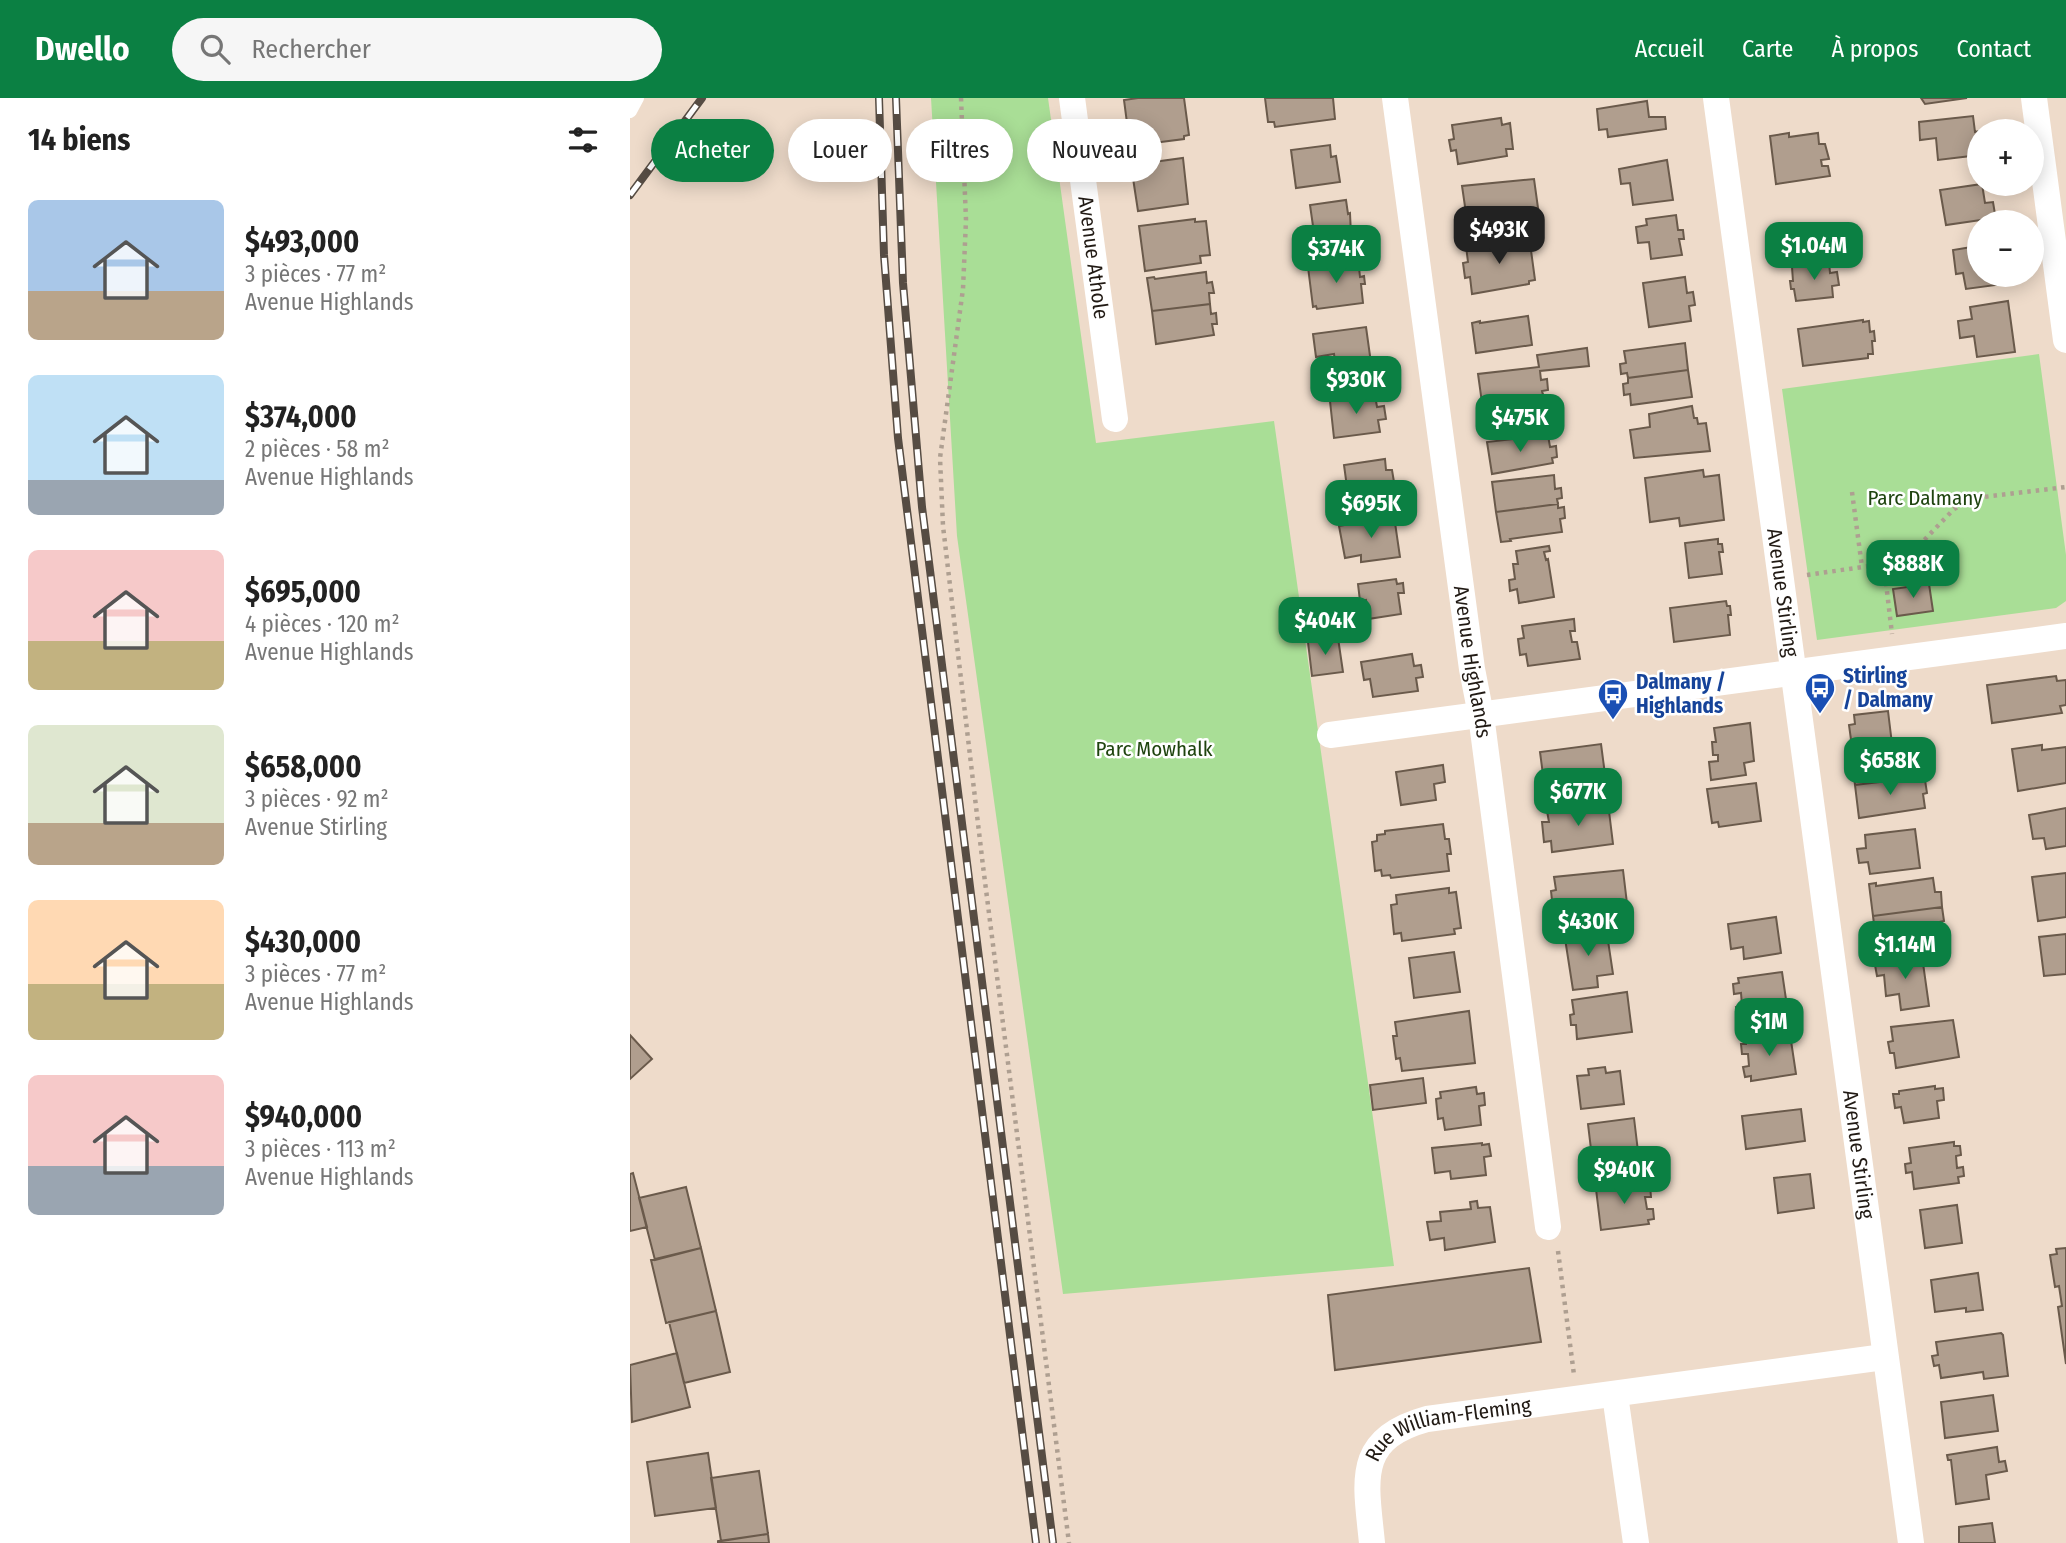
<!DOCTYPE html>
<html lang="fr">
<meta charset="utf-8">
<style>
body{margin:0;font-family:"Fira Sans Condensed",sans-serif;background:#f6f6f6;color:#222;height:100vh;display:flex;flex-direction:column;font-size:26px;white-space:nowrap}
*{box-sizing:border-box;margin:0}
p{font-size:23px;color:#767676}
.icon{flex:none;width:38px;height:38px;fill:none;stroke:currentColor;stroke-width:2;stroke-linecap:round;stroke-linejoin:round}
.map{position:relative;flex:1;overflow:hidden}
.panel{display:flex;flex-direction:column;background:#fff;width:630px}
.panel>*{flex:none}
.banner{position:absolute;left:21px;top:21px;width:665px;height:63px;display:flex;gap:14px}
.fabs{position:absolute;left:1337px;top:21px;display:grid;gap:14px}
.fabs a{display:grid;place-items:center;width:77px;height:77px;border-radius:50%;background:#fff;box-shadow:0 4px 18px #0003;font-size:35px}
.price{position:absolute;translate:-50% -60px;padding:0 16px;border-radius:14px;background:#0b8043;color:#fff;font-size:23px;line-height:46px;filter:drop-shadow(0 2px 4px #0008)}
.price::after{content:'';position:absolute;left:50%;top:42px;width:21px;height:16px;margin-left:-10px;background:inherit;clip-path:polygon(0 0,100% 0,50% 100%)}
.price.selected{background:#222;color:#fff}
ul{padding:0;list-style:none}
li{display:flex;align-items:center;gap:21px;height:175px;padding:0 28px}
li span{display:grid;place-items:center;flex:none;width:196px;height:140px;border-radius:10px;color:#555}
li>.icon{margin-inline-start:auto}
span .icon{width:84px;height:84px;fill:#fffc;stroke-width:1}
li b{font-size:30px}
h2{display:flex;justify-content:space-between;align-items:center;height:84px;padding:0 28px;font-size:30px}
.pill{padding:0 24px;border-radius:32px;background:#fff;box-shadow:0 4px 18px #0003;font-size:24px;line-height:63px}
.pill.selected{background:#0b8043;color:#fff}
header{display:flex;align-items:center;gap:42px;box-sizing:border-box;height:98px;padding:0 35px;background:#0b8043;color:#fff}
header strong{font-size:33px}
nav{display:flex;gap:38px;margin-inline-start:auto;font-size:24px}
.search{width:490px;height:63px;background:#f6f6f6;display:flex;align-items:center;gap:18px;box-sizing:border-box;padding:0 24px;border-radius:38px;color:#767676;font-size:26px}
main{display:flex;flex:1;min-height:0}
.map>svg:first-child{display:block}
.green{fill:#a9de96}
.building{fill:#b09e8e;stroke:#6a5a4b;stroke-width:2}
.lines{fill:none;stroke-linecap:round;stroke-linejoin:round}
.path{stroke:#ae9f91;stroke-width:4.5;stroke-dasharray:3.5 5;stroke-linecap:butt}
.lane{stroke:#fff;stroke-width:14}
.street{stroke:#fff;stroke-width:26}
.rail-casing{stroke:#564c43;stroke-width:8}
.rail{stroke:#fff;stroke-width:5;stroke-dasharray:16;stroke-linecap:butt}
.labels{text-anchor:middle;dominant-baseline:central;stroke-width:5;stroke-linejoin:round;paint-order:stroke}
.street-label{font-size:21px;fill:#211a14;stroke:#fff}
.park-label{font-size:21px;fill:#1f440f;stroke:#fff}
.transit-label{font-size:21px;font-weight:bold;fill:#164399;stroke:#fff;text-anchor:start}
</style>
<header>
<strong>Dwello</strong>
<div class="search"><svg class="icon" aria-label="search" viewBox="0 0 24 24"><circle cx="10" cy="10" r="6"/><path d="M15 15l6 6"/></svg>Rechercher</div>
<nav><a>Accueil</a><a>Carte</a><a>À propos</a><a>Contact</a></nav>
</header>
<main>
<section class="panel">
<h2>14 biens<svg class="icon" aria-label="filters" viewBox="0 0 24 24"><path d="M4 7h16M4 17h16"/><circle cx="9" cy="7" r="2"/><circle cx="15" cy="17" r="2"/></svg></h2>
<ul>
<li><span style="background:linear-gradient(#a9c7e8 65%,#b9a48a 0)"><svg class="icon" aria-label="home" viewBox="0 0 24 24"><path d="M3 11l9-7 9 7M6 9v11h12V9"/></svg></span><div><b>$493,000</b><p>3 pièces · 77 m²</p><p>Avenue Highlands</p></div></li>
<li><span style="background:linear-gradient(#bfe0f5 75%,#9aa5b1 0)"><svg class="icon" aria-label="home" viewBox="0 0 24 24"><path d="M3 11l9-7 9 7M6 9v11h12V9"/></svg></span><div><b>$374,000</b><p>2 pièces · 58 m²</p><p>Avenue Highlands</p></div></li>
<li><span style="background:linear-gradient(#f6c9c9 65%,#c2b280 0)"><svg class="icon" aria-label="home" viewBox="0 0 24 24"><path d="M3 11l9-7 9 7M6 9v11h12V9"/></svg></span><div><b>$695,000</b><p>4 pièces · 120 m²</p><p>Avenue Highlands</p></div></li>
<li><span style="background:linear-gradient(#dfe7d0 70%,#b9a48a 0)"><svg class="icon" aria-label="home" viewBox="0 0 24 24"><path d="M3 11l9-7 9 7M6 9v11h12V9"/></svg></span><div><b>$658,000</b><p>3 pièces · 92 m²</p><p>Avenue Stirling</p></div></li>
<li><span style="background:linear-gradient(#ffd9b3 60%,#c2b280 0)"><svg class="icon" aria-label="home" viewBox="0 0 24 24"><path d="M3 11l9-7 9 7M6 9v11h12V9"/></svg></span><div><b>$430,000</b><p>3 pièces · 77 m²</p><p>Avenue Highlands</p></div></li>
<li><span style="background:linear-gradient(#f6c9c9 65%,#9aa5b1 0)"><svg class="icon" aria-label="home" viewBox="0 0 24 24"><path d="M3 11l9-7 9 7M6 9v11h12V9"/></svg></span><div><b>$940,000</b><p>3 pièces · 113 m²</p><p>Avenue Highlands</p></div></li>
</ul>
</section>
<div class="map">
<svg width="1436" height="1445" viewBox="0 0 1436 1445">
<rect width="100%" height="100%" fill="#eedbca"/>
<path class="green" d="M301,0H418L466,345L644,323L764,1168L433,1196L327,438Z
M1409,256L1436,457V503L1426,510L1187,542L1152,291Z"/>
<path class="building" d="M508,0H554L559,37L554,38V41L500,48L494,2Z
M635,0H703L705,21L645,29L644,24H638Z
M1291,0H1337L1295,6Z
M1017,3L1019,19H1035L1036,31L978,39L977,31L969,32L967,11Z
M1343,18L1345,34L1349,33V57L1308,62L1306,40L1290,42L1289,24Z
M871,20L872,27L880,25L883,51H876L877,58L828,66L826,52L821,53L819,42L824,41L822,27Z
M1159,35V39L1188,35L1189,46H1195L1199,61L1191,62L1192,68H1198L1200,78L1146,86L1140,38Z
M700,47L701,59L706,58L710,84L666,90L661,52Z
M553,60L558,106L508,113L501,67Z
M1037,62L1043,102L1003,107L1000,85L991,86L989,71Z
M904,81L908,110L898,112V118L883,120L885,133L849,137L848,127L838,129L832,88Z
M1352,86L1355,105L1363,104L1365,116L1357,118L1358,121L1316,127L1310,92Z
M716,102L718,116L720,115L721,137L685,142L680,107Z
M1046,117L1048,132H1053L1054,141H1049L1052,157L1021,161L1019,144L1008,145L1006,129L1017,127L1016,121Z
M565,121V124L576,123L580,157L570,158L571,165L515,173L509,128Z
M896,143V146L900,145L905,182L899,183V186L842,196L840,179L835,180L833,165L838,164L836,148L847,147V149Z
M1348,148L1349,177H1365L1366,187L1336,191L1333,175L1326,176L1323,152Z
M728,160L730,179L734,178L735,186H731L733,205L687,211L686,208L683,209L678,169L722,164L721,161Z
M1199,164L1200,175L1207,174L1209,187L1202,188L1203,199L1166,203L1164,191H1161L1160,183H1163L1162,169Z
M576,174L577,185L582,184L584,195H579L580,206L522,213L517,180L524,179L525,181Z
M1055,179L1057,195L1063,194L1065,207L1059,208L1061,223L1019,229L1013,185Z
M1378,203L1385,254L1347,259L1344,238L1330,240L1328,223L1342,221L1340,209Z
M580,206L581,216L586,215L587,226H582L584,237L526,246L522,213Z
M898,218L902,247L846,255L842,225L850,223V225Z
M1233,222V224L1239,223L1240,234L1244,233L1245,243H1242L1243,256H1238V260L1173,268L1168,231Z
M736,229L741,265L706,270L704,256L686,259L683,236Z
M1055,245L1058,272L998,280L997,275L991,276L990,266L996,265L994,253Z
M957,250L959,268L910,273L911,282L917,281L918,292L912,293L913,297L852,305L848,276L909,269L907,257Z
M1058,272L1062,299L1001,307L1000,296L994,297L993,286L998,285V280Z
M745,297L747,309L754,308L756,321L748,322L750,334L704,340L700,303Z
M913,297V302L919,301L921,312H915L917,326L856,336L852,305Z
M1062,308L1064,320H1067L1068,326L1076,325L1080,353L1004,360L1000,332L1020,329L1019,316Z
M918,337L920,349L926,348L927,359L922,360L923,365L862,376L857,344Z
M755,361L756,372H762L764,384L758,385L760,398L719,404L714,367Z
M1073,372L1074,379L1089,377L1094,422L1050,428L1049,420L1020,424L1015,380Z
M924,377L925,391L931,390L932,400L927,401L928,406L866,414L862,384Z
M928,406V410L934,409L935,420L930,421L932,434L880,441L881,443L871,444L866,414Z
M764,418L770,459L731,464V457L715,460L709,428Z
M1088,441V446H1092L1093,454H1089L1092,476L1059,480L1055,445Z
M919,448L920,453L914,454L916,462L918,461L924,499L889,505L887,491L880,493L879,482L885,481L883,466H888L886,453Z
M1293 468a5 5 0 1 1 10 0a5 5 0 1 1-10 0Z
M1309 474a5 5 0 1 1 10 0a5 5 0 1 1-10 0Z
M766,481L767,486L773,485L774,495H768L771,516L738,521L736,502L730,503L728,486Z
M1299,486L1303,513L1267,518L1263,491Z
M1096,503L1097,508H1100L1101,517H1098L1100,537L1044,544L1040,510Z
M944,521L945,533H940L942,544H947L950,561L898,568L896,556L890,557L888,541L894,540L892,528Z
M708,540L713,574L682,578L678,544Z
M782,556L784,568L791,567L793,579L786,580L788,593L743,599L740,581L734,582L731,564Z
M1426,578L1427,583L1436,582V607L1430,608L1432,615L1362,625L1357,587Z
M1258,613L1262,646L1222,649L1219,627L1225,626L1224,617Z
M1120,625L1124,663L1114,665L1116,677L1081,682L1079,664L1088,663V657H1083L1082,644H1086L1084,630Z
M971,646L976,684L915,692L910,654Z
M1286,647L1288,661L1293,660L1294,674L1290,675L1291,679L1225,687L1221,655Z
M1412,647V652L1436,649V685L1388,693L1382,651Z
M813,667L815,684L804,686L806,702L771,707L766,674Z
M1291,679V682H1295L1297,695L1293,696L1295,710L1229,720L1225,687Z
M1126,685L1131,723L1089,729L1088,724L1082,725L1077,691Z
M978,705L983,746L922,754L921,743L914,744L912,724H919L917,713Z
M1436,710V748L1416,751L1414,740L1403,741L1399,717Z
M813,726L815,741H819L821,756H817L819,773L761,780L760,777L752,778L751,772L745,773L742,744L747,743V737L755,736V733Z
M1285,731L1290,770L1240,776L1238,764L1229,765L1227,751L1236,750L1235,737Z
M993,772L998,814L930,825L928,811H923L921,793L926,792L924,779Z
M1436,775V819L1408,823L1402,779Z
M1303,780L1305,794H1311L1312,809L1243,818L1239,786L1246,785V788Z
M819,790V795L826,794L831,830L824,831L825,836L772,843L771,835L764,836L761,807L767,806L766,797Z
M1312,809L1314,823L1309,824L1311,838L1253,846L1254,848L1247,849L1243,818Z
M1146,819L1151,855L1114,861L1113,849L1101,851L1098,826Z
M958,831L959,838L977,836L983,876L967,878L968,889L943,892L934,834Z
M1436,836V876L1414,878L1409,839Z
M824,854L830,894L784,900L779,860Z
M1292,858L1299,908L1271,912L1269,896L1256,898L1254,877L1247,878L1245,867L1252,866V863Z
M1152,874L1158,915L1114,921V918L1108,919L1106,909L1112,908L1111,895L1104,896L1103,886L1109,885L1108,880Z
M997,894L1002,934L947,941L946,927H941L940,917L944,916L942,902Z
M839,913L845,965L772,973L770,960L766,961L763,938H767L765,924Z
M1323,922L1329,959L1266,970L1264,955H1260L1258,944L1263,943L1261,929Z
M1160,936L1166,976L1121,983V978L1115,979L1113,969L1119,968L1118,956H1112L1111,946H1116V942Z
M0,937L22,961L0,981Z
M975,969L976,975L990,973L994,1006L951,1011L947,978L959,977L958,971Z
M793,980L796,1005L743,1012L740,987Z
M1305,988V991L1313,990L1314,1002L1307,1003L1309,1020L1274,1025L1271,1009L1265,1010L1263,996H1269V993Z
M846,989L847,996L854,995L855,1007L849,1008L851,1027L815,1032L813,1020L808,1021L806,1001L811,1000L810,994Z
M1171,1011L1175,1043L1116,1051L1112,1018Z
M1004,1020L1009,1062L963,1068L958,1026Z
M1324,1044V1048H1330L1331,1057L1326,1058L1327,1070L1333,1069L1334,1078L1328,1079L1329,1085L1284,1091L1282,1074L1276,1075L1275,1066L1281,1065L1279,1050Z
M852,1045V1047L859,1046L861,1058L854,1059L856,1077L821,1081L820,1073L805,1075L802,1050Z
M3,1075L17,1129L0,1133V1076Z
M1180,1076L1184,1110L1148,1115L1144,1080Z
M1013,1085L1014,1089L1020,1088L1021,1099H1015L1017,1111H1023L1024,1121L1018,1122L1019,1126L971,1132L966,1091Z
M56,1089L71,1150L25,1162L9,1100Z
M847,1103L848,1110L860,1109L865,1144L815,1152L814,1140L800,1142L797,1124L811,1123L810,1114L841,1111L840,1104Z
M1327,1107L1332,1145L1295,1150L1290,1112Z
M71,1150L86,1213L36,1225L21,1162Z
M1436,1150V1266L1428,1209L1432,1208L1429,1188L1425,1189L1420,1157L1427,1156L1426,1151Z
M899,1170L911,1244L705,1272L698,1197Z
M1348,1175L1353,1212L1336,1214V1210L1305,1214L1301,1182Z
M86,1213L100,1274L54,1285L39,1224Z
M1371,1235L1373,1237L1378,1278L1354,1281L1353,1274L1311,1280L1309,1267L1304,1268L1302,1258L1308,1257L1306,1244Z
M47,1255L60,1309L2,1324L0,1267Z
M1363,1297L1368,1333L1315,1340L1311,1304Z
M1367,1349L1369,1364L1375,1363L1377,1373L1356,1377L1359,1401L1326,1406L1321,1362H1318L1317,1357Z
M78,1355L86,1410L25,1418L17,1364Z
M129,1373L138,1436L91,1443L81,1380Z
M1362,1425L1365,1445H1329V1429Z
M138,1436L139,1445H88V1443Z"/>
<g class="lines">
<path class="path" d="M331,0L336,122L333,191L310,360L313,428L353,768L439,1445
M1222,394L1232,469
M1285,453L1321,467
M1254,468L1262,536
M1177,477L1274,463L1324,411L1345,400L1436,389
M928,1153L944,1277"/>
<path class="lane" d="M0,13L7,0"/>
<g class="street">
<path id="s1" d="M442,0L485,321"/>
<path id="s2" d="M765,0L842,571L851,617L918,1129"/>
<path id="s3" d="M1086,0L1281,1445"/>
<path d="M1404,0L1436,242"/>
<path d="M700,637L1436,538"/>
<path d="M985,1297L1006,1445"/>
<path id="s4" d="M742,1445C736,1383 724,1341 797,1321L1254,1259"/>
</g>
<g class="rail-casing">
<path id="rail" d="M249,0L254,157L268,340L406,1445
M266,0L273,185L292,409L423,1445
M0,97L72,0"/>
</g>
<use href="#rail" class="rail"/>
</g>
<defs>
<g id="bus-pin" transform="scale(1.575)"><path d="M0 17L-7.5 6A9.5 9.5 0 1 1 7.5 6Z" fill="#1a4fb4" stroke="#fff"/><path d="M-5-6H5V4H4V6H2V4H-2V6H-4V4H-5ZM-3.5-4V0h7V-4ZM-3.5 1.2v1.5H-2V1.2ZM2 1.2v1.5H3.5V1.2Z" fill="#fff"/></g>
</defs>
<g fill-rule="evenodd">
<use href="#bus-pin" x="1190" y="590"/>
<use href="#bus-pin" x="983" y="596"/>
</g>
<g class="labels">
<g class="street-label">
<text stroke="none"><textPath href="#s1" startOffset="161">Avenue Athole</textPath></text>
<text stroke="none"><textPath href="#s3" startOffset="499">Avenue Stirling</textPath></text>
<text stroke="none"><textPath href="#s2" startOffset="569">Avenue Highlands</textPath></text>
<text stroke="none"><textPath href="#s3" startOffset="1066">Avenue Stirling</textPath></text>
<text stroke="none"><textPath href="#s4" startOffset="172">Rue William-Fleming</textPath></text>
</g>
<g class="park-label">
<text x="1295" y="400">Parc Dalmany</text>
<text x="524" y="651">Parc Mowhalk</text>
</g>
<g class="transit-label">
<text x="1213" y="578">Stirling<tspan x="1213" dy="24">/ Dalmany</tspan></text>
<text x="1006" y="584">Dalmany /<tspan x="1006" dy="24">Highlands</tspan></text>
</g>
</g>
</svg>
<div class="fabs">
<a>+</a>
<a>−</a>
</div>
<b class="price selected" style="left:869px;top:168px">$493K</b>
<b class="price" style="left:1184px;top:184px">$1.04M</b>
<b class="price" style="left:706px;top:187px">$374K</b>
<b class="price" style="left:726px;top:318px">$930K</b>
<b class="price" style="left:890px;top:356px">$475K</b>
<b class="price" style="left:741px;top:442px">$695K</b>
<b class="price" style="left:1283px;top:502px">$888K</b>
<b class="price" style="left:695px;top:559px">$404K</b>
<b class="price" style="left:1260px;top:699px">$658K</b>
<b class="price" style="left:948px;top:730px">$677K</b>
<b class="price" style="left:958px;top:860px">$430K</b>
<b class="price" style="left:1275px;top:883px">$1.14M</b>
<b class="price" style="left:1139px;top:960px">$1M</b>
<b class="price" style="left:994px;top:1108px">$940K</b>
<div class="banner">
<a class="pill selected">Acheter</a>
<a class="pill">Louer</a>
<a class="pill">Filtres</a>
<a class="pill">Nouveau</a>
</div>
</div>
</main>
